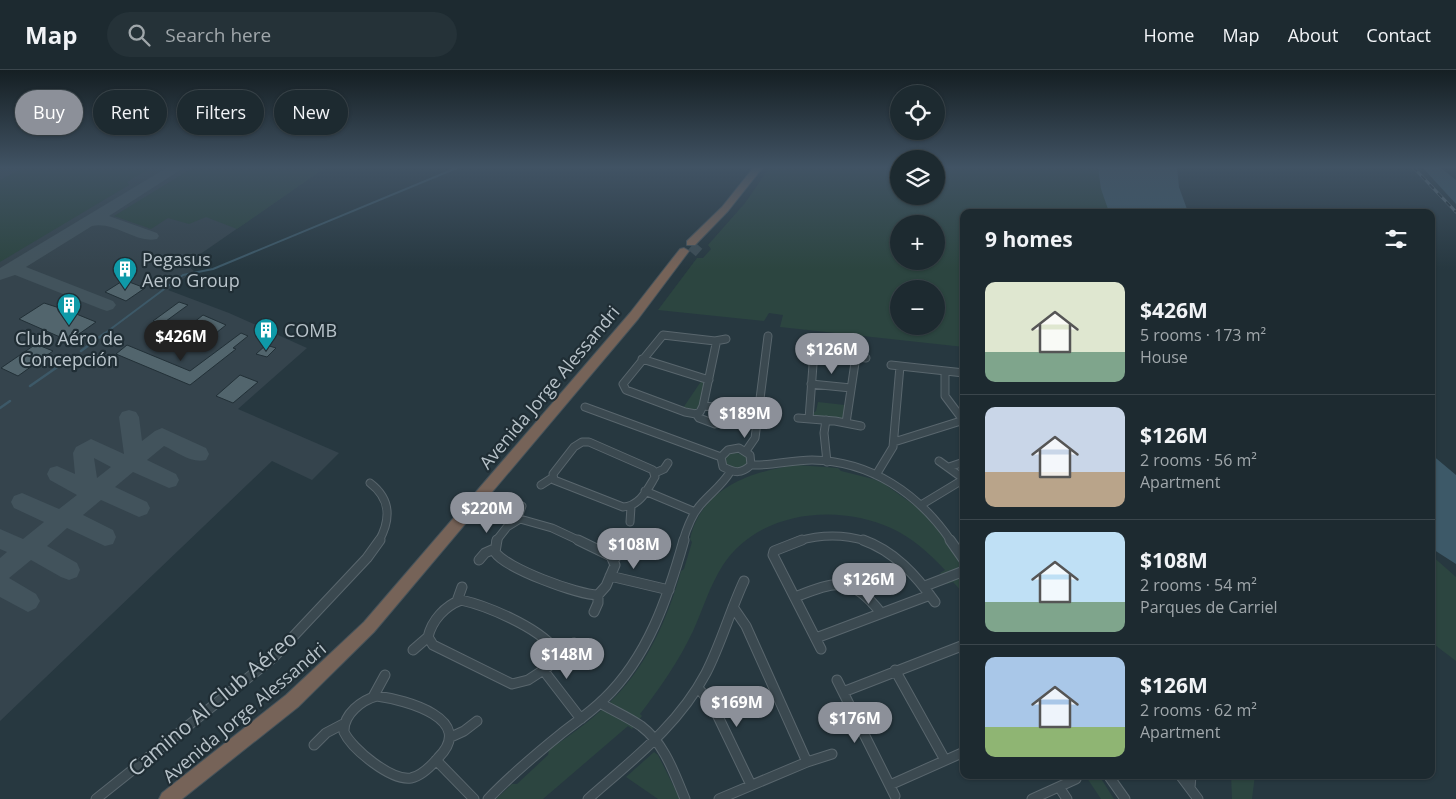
<!DOCTYPE html>
<meta charset="utf-8">
<style>
body{margin:0;font-family:"Open Sans",sans-serif;background:#253238;color:#f1f3f6;height:100vh;display:flex;flex-direction:column;font-size:19px;white-space:nowrap}
*{box-sizing:border-box;margin:0}
p{font-size:16px;color:#a0a7ab}
.icon{flex:none;width:28px;height:28px;fill:none;stroke:currentColor;stroke-width:2;stroke-linecap:round;stroke-linejoin:round}
.map{position:relative;flex:1;overflow:hidden}
.side{position:absolute;left:960px;top:139px;width:475px;height:570px;display:flex;flex-direction:column;background:#1d2a30;border-radius:10px;box-shadow:0 1px 4px #0004,0 0 0 1px #3b464c}
.side>*{flex:none}
.guide{position:absolute;left:15px;top:20px;width:475px;height:45px;display:flex;gap:10px}
.controls{position:absolute;left:890px;top:15px;display:grid;gap:10px}
.controls a{display:grid;place-items:center;width:55px;height:55px;border-radius:50%;background:#1d2a30;box-shadow:0 1px 4px #0004,0 0 0 1px #3b464c;font-size:25px}
.price{position:absolute;translate:-50% -42px;padding:0 11px;border-radius:18px;background:#8c9099;color:#fff;font-size:16px;line-height:32px;filter:drop-shadow(0 1px 2px #0008)}
.price::after{content:'';position:absolute;left:50%;top:30px;width:15px;height:11px;margin-left:-8px;background:inherit;clip-path:polygon(0 0,100% 0,50% 100%)}
.price.current{background:#222;color:#fff}
ul{padding:0;list-style:none}
li{display:flex;align-items:center;gap:15px;height:125px;padding:0 25px}
li+li{border-top:1px solid #3b464c}
li span{display:grid;place-items:center;flex:none;width:140px;height:100px;border-radius:10px;color:#555}
li>.icon{margin-inline-start:auto}
span .icon{width:60px;height:60px;fill:#fffc;stroke-width:1}
li b{font-size:21px}
h2{display:flex;justify-content:space-between;align-items:center;height:60px;padding:0 25px;font-size:21px}
.pill{padding:0 18px;border-radius:22px;background:#1d2a30;box-shadow:0 1px 4px #0004,0 0 0 1px #3b464c;font-size:18px;line-height:45px}
.pill.current{background:#8c9099;color:#fff}
header{display:flex;align-items:center;gap:30px;box-sizing:border-box;height:70px;padding:0 25px;background:#1d2a30;border-bottom:1px solid #3b464c}
header strong{font-size:24px}
nav{display:flex;gap:28px;margin-inline-start:auto;font-size:18px}
.search{width:350px;height:45px;background:#253238;display:flex;align-items:center;gap:12px;box-sizing:border-box;padding:0 18px;border-radius:28px;color:#a0a7ab;font-size:19px}
.map>svg:first-child{display:block}
.airport{fill:#35444d}
.green{fill:#2c4540;fill-rule:evenodd}
.water{fill:#3d5968}
.lines{fill:none;stroke-linecap:round;stroke-linejoin:round}
.stream-far1{stroke:#3d5968;stroke-width:2}
.stream{stroke:#3d5968;stroke-width:2.5}
.taxiway{fill:#42535c;fill-rule:evenodd}
.building{fill:#52656d;stroke:#223037}
.highway-tunnel{stroke:#3d4d55;stroke-width:10;stroke-dasharray:10 5;stroke-linecap:butt}
.street-far1-casing{stroke:#59666d;stroke-width:9}
.street-casing{stroke:#59666d;stroke-width:11}
.highway-casing{stroke:#46535a;stroke-width:2}
.street-far1{stroke:#3b4950;stroke-width:7}
.street{stroke:#3b4950;stroke-width:9}
.highway{fill:#766358;fill-rule:evenodd}
.rail-casing{stroke:#5d6e77;stroke-width:3}
.rail{stroke:#202e35;stroke-width:2;stroke-dasharray:6;stroke-linecap:butt}
.labels{text-anchor:middle;dominant-baseline:central;stroke-width:4.5;stroke-linejoin:round;paint-order:stroke}
.poi-label{font-size:18px;fill:#b8c3ca;stroke:#202e35;text-anchor:start}
.street-label{font-size:18px;fill:#b8c3ca;stroke:#202e35}
.near-street-label{font-size:21px;fill:#b8c3ca;stroke:#202e35}
</style>
<header>
<strong>Map</strong>
<div class="search"><svg class="icon" aria-label="search" viewBox="0 0 24 24"><circle cx="10" cy="10" r="6"/><path d="M15 15l6 6"/></svg>Search here</div>
<nav><a>Home</a><a>Map</a><a>About</a><a>Contact</a></nav>
</header>
<div class="map">
<svg width="1456" height="729" viewBox="0 0 1456 729">
<rect width="100%" height="100%" fill="#273840"/>
<path class="airport" d="M0,97H326L186,194L194,201L168,220L229,243L307,278L238,339L339,383L312,410L272,391L0,651Z"/>
<path class="green" d="M25,97H152L127,112L129,115L0,192V110Z
M194,97H326L237,159L206,147L189,154L168,148L151,159L114,146Z
M770,97H899V126H936V97H1131L1127,142H964V277L780,257L783,245L769,243L764,251L658,240L697,188H703L711,179L708,175L745,133ZM899,154H936V191H899ZM899,219H936V256H899Z
M702,310L704,311L706,314L699,338L692,340L683,338Z
M818,332L845,335L843,349L814,346L813,343L816,341Z
M735,382L747,387C748,396 744,397 736,400L726,395L725,389L728,384Z
M797,395L838,398L841,401L873,409L883,413L921,440L937,458L964,499V524L953,512L947,514L940,503L945,500C929,483 913,468 891,458C837,433 758,441 723,495C710,515 703,539 693,561C679,591 660,618 640,644L642,646L632,659L628,656L543,729H496L512,714H517L548,685L549,680C570,665 592,650 610,632C646,598 668,548 681,501L684,499L692,472L690,469C701,418 752,401 797,395Z
M1431,485L1456,507V591L1431,572Z
M654,682L658,685L680,729H658L626,707Z
M1085,705H1101L1100,707L1114,729H1101Z
M1231,705H1255L1252,729H1232Z"/>
<path class="water" d="M1098,97H1177L1179,117L1188,142H1109L1101,119Z
M1422,97H1440L1456,110V134Z
M1431,384L1456,405V494L1431,478Z"/>
<g class="lines">
<path class="stream-far1" d="M104,264L183,205L213,199L459,97"/>
<path class="stream" d="M81,281L105,263
M30,316L66,291
M0,338L10,331"/>
<path class="taxiway" d="M168,97H185L109,146L157,163L159,166L157,169C136,174 115,151 92,156L26,197L113,231L116,235L113,239L107,241L101,239L15,205L0,210V198Z
M129,340L136,342L139,347L142,371L155,361L162,358L206,378L209,384L206,390C192,394 177,382 164,376L147,390L176,404L179,410L176,416L169,418L133,402L115,417L147,432L150,438L147,444L139,447L101,430L83,445L113,460L116,467L113,474L105,476L67,458L47,476L77,493L80,500L77,507L69,510L61,507L31,490L9,508L36,524L40,531L36,538L28,542L0,527V488L7,482L0,479V459L23,469L44,452L14,438L11,432L14,426L22,423L59,439L77,425L50,410L47,404L50,398L57,396L75,404L73,383L76,377L91,369L124,384L119,347L122,342ZM94,388L111,397L97,408Z"/>
</g>
<path class="building" d="M124,210L145,218L126,231L105,222Z
M179,232L188,235L162,254L153,251Z
M44,233L69,241L96,252L69,271L19,249Z
M203,245L226,255L216,263L193,253Z
M241,263L248,266L233,278L236,279L190,315L116,284L127,275L190,301Z
M36,274L53,281L18,306L1,298Z
M266,275L276,278L267,287L256,284Z
M240,305L258,312L233,333L216,326Z"/>
<g class="lines">
<path class="highway-tunnel" d="M692,183L699,175"/>
<g class="street-far1-casing">
<path id="street-far1" d="M806,280L866,288
M642,289L709,310
M891,295L964,303
M945,303V326L963,350
M811,314L851,318
M703,336L759,341
M585,337L721,387
M696,344L700,342L703,336L716,274L715,271
M798,348L835,351L861,356
M809,349L814,281
M826,350L824,363L827,392
M846,353L856,286
M715,354L699,348L696,344L685,342L626,320L623,314L663,265L715,271L726,269
M582,372H589L653,400L655,407C647,420 640,436 623,437L554,410L553,404L574,377Z
M894,372L964,350
M739,378L750,385L751,395C741,404 735,403 723,397L721,387L728,380Z
M746,381L755,368L768,266
M939,391L964,409
M751,395C772,396 791,390 812,390C871,391 919,424 951,471
M949,397L964,392
M655,403L664,399L668,393
M876,405L893,377L900,296
M370,413C391,429 391,449 379,471
M541,415L552,408
M645,421L695,442
M921,435L964,409
M517,450L522,436
M630,452L631,437
M496,471L507,457L520,449L552,458L580,471
M683,471C687,457 692,443 703,432C712,422 723,414 730,402
M798,471C822,464 843,464 866,471"/>
</g>
<g class="street-casing">
<path id="street" d="M497,470L495,482C505,498 578,525 598,525L606,516L615,495L611,486L578,470
M802,470L774,481L773,485L821,579
M863,470C894,481 916,505 935,532
M950,470L964,490
M479,490L485,483L494,479
M614,490L621,479
M610,506L669,520
M925,516L964,501
M795,527C836,511 851,505 881,543
M461,530C488,536 537,557 555,579L554,589L548,597L528,610L512,614L433,575L428,567C432,550 445,536 461,530Z
M457,531L462,517
M733,537L746,556L807,692
M594,542L598,533V525
M816,568L930,525
M413,580L428,567
M556,583L567,579L574,573
M895,600L945,690
M544,601L581,649
M837,610L895,726
M698,618L712,634L751,715
M843,622L964,575
M377,626C406,630 477,649 438,688C432,695 421,706 411,708C391,711 352,679 344,662C343,644 362,630 377,626Z
M373,627L385,605
M600,633C614,641 628,647 641,656C665,674 674,703 685,729
M451,667L464,661L477,651
M314,675L326,663L345,653
M436,690L474,729
M1108,705L1125,729
M1180,705L1198,729
M890,715L964,682
M1059,717L1067,729
M1190,718L1191,705
M96,729L273,588L367,488L380,470
M488,729C511,705 536,684 562,663C576,652 591,642 604,629C648,587 668,527 684,470
M588,729C631,691 678,656 706,603C721,574 730,541 744,511
M719,729L807,692L832,684
M1032,729L1076,709"/>
</g>
<g class="highway-casing">
<path id="highway" d="M754,97H763L728,141L695,175H687V171L722,137Z
M684,178L689,181L638,249L374,562L298,637L182,729H159L162,723L286,625L364,552L630,243L680,179Z"/>
</g>
<use href="#street-far1" class="street-far1"/>
<use href="#street" class="street"/>
<use href="#highway" class="highway"/>
<g class="rail-casing">
<path id="rail" d="M1413,97L1456,142"/>
</g>
<use href="#rail" class="rail"/>
</g>
<linearGradient id="sky" x2="0" y2="1"><stop stop-color="#151f23"/><stop offset="0.49" stop-color="#415364"/><stop offset="1" stop-color="#415364" stop-opacity="0"/></linearGradient>
<rect width="1456" height="199" fill="url(#sky)"/>
<defs>
<g id="building-pin" transform="scale(1.25)"><path d="M0 17L-7.5 6A9.5 9.5 0 1 1 7.5 6Z" fill="#0f9aa8" stroke="#202e35"/><path d="M-4-6H4V6H1V3H-1V6H-4ZM-2.5-4.3h1.7v1.8h-1.7ZM.8-4.3h1.7v1.8H.8ZM-2.5-1h1.7V.8h-1.7ZM.8-1h1.7V.8H.8Z" fill="#fff"/></g>
</defs>
<g fill-rule="evenodd">
<use href="#building-pin" x="125" y="199"/>
<use href="#building-pin" x="69" y="235"/>
<use href="#building-pin" x="266" y="260"/>
</g>
<g class="labels">
<g class="poi-label">
<text x="142" y="189">Pegasus<tspan x="142" dy="21">Aero Group</tspan></text>
<text x="284" y="260">COMB</text>
<text x="69" y="268" text-anchor="middle">Club Aéro de<tspan x="69" dy="21">Concepción</tspan></text>
</g>
<g class="street-label">
<text transform="translate(549 317) rotate(-50)">Avenida Jorge Alessandri</text>
<text transform="translate(244 642) rotate(-40)">Avenida Jorge Alessandri</text>
</g>
<g class="near-street-label">
<text transform="translate(212 633) rotate(-40)">Camino Al Club Aéreo</text>
</g>
</g>
</svg>
<div class="controls">
<a><svg class="icon" aria-label="locate" viewBox="0 0 24 24"><circle cx="12" cy="12" r="6"/><path d="M12 2v4M12 18v4M2 12h4M18 12h4"/></svg></a>
<a><svg class="icon" aria-label="layers" viewBox="0 0 24 24"><path d="M12 4l9 5-9 5-9-5zM3 14l9 5 9-5"/></svg></a>
<a>+</a>
<a>−</a>
</div>
<b class="price current" style="left:181px;top:292px">$426M</b>
<b class="price" style="left:832px;top:305px">$126M</b>
<b class="price" style="left:745px;top:369px">$189M</b>
<b class="price" style="left:487px;top:464px">$220M</b>
<b class="price" style="left:634px;top:500px">$108M</b>
<b class="price" style="left:869px;top:535px">$126M</b>
<b class="price" style="left:567px;top:610px">$148M</b>
<b class="price" style="left:737px;top:658px">$169M</b>
<b class="price" style="left:855px;top:674px">$176M</b>
<div class="guide">
<a class="pill current">Buy</a>
<a class="pill">Rent</a>
<a class="pill">Filters</a>
<a class="pill">New</a>
</div>
<section class="side">
<h2>9 homes<svg class="icon" aria-label="filters" viewBox="0 0 24 24"><path d="M4 7h16M4 17h16"/><circle cx="9" cy="7" r="2"/><circle cx="15" cy="17" r="2"/></svg></h2>
<ul>
<li><span style="background:linear-gradient(#dfe7d0 70%,#7fa58c 0)"><svg class="icon" aria-label="home" viewBox="0 0 24 24"><path d="M3 11l9-7 9 7M6 9v11h12V9"/></svg></span><div><b>$426M</b><p>5 rooms · 173 m²</p><p>House</p></div></li>
<li><span style="background:linear-gradient(#c9d6e8 65%,#b9a48a 0)"><svg class="icon" aria-label="home" viewBox="0 0 24 24"><path d="M3 11l9-7 9 7M6 9v11h12V9"/></svg></span><div><b>$126M</b><p>2 rooms · 56 m²</p><p>Apartment</p></div></li>
<li><span style="background:linear-gradient(#bfe0f5 70%,#7fa58c 0)"><svg class="icon" aria-label="home" viewBox="0 0 24 24"><path d="M3 11l9-7 9 7M6 9v11h12V9"/></svg></span><div><b>$108M</b><p>2 rooms · 54 m²</p><p>Parques de Carriel</p></div></li>
<li><span style="background:linear-gradient(#a9c7e8 70%,#8fb573 0)"><svg class="icon" aria-label="home" viewBox="0 0 24 24"><path d="M3 11l9-7 9 7M6 9v11h12V9"/></svg></span><div><b>$126M</b><p>2 rooms · 62 m²</p><p>Apartment</p></div></li>
</ul>
</section>
</div>
